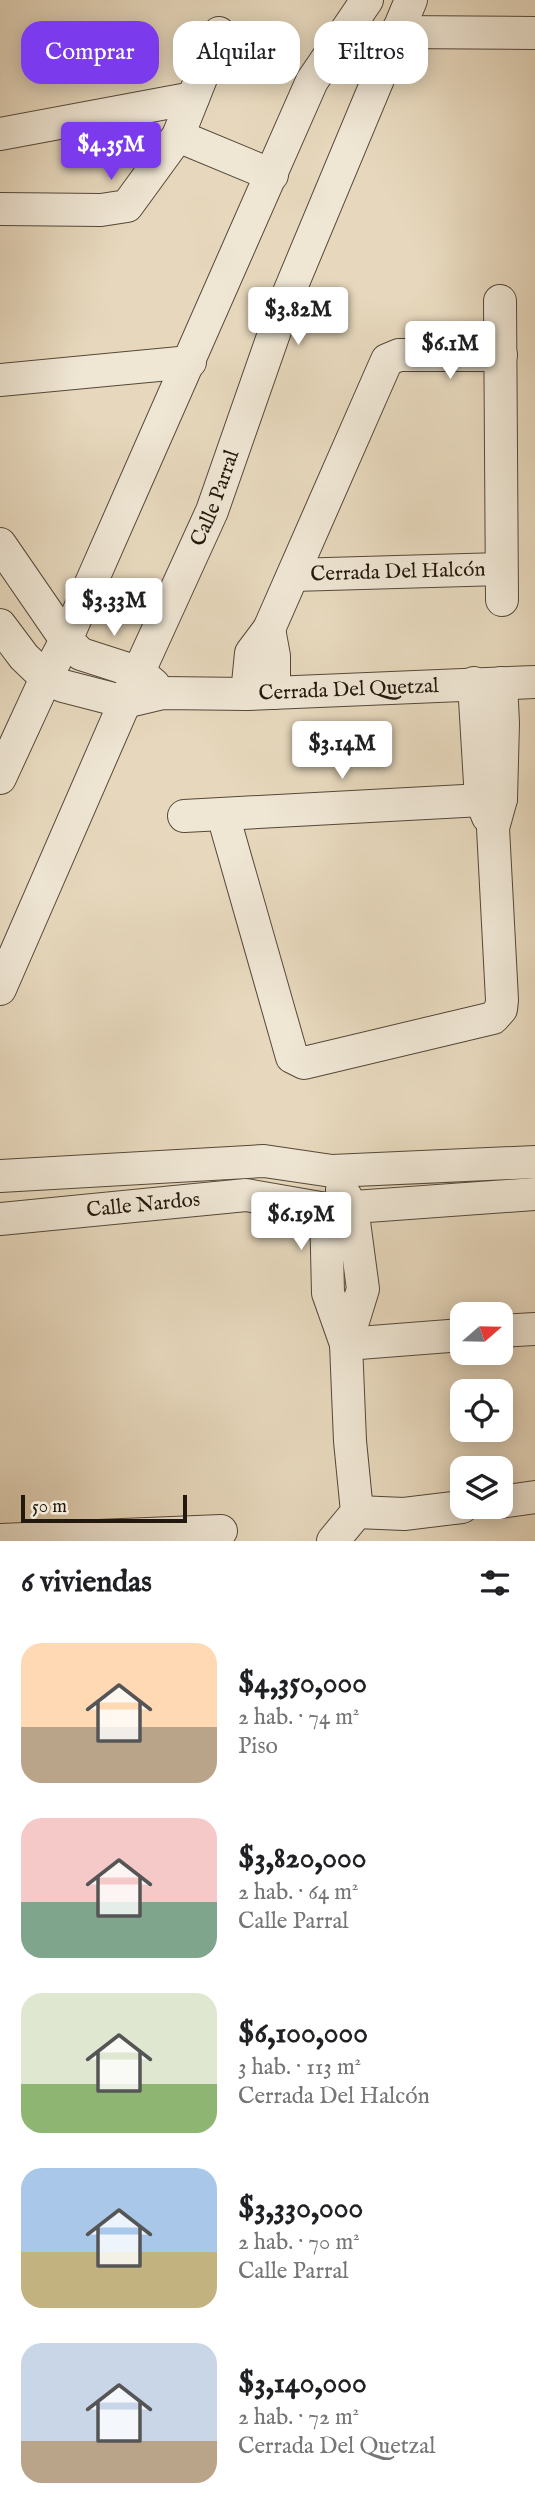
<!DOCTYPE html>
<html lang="es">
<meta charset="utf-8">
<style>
body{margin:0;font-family:"IM FELL English",serif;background:#f2f2f2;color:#202124;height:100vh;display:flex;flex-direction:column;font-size:26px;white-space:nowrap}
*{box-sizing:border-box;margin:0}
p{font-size:23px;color:#757577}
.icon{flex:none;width:38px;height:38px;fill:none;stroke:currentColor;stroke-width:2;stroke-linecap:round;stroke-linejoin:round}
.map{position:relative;height:1541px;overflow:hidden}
.sheet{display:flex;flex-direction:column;background:#fff;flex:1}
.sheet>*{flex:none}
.guide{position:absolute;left:21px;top:21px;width:494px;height:63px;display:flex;gap:14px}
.needle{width:46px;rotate:70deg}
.buttons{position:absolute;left:450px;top:1302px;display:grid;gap:14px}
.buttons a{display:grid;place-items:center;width:63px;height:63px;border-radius:14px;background:#fff;box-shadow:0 4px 18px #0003;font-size:35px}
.scale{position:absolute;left:21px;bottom:18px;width:166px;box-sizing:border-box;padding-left:7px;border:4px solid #23180d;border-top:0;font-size:19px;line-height:24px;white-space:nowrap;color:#23180d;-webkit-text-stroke:5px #efe6d4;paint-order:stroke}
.price{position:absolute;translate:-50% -60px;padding:0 16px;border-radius:7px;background:#fff;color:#222;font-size:23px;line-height:46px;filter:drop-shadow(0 2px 4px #0008)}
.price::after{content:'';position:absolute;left:50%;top:42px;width:21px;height:16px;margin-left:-10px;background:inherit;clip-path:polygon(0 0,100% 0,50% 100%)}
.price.on{background:#7c3aed;color:#fff}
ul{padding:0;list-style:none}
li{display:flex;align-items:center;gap:21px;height:175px;padding:0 21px}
li span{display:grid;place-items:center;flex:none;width:196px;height:140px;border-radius:21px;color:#555}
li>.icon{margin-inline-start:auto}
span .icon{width:84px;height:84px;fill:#fffc;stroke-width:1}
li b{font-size:30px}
h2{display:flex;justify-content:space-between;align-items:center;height:84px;padding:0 21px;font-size:30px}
.pill{padding:0 24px;border-radius:21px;background:#fff;box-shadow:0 4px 18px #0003;font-size:24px;line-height:63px}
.pill.on{background:#7c3aed;color:#fff}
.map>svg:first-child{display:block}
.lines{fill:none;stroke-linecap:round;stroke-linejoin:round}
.minor-casing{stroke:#544839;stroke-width:34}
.minor{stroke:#efe6d4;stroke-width:32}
.labels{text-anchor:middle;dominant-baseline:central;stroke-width:7;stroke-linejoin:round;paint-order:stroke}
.street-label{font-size:21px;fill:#23180d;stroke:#efe6d4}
</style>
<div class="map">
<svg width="535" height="1541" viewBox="0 0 535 1541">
<rect width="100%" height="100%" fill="#e7d8bd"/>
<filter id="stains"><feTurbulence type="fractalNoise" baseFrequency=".00286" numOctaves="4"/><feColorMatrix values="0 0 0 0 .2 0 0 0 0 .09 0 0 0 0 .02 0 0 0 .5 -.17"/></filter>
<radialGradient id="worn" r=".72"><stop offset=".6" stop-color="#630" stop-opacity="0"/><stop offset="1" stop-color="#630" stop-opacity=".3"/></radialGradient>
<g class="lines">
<g class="minor-casing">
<g id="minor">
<path d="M396,32L535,33"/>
<path d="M0,134L193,98"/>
<path d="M178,136L272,175"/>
<path d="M0,209L101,210L127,206L178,136L219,33"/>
<path d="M500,301L502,600"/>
<path d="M0,380L190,362"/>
<path d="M0,544L66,640L81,654L140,673L154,685"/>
<path id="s1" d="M293,575L501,569"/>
<path id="s2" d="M0,625L24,657L46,678L63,686L125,702L163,693L247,694L535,682"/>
<path d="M269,629L274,656V693"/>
<path d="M474,683L481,800L488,817"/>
<path d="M247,694L251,653L269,629L387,360L399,355H501"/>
<path d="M0,778L46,678L66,640L312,81L367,0"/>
<path d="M223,815L292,1057L304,1063L493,1018L501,1009L502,1000L493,828L501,799L503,723L501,683"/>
<path d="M184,816L501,799"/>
<path id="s3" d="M0,989L125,702L212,511L285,302L411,0"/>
<path d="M0,1176L264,1161L332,1171L535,1162"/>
<path d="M342,1190L352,1207L363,1289L346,1344"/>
<path d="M326,1209L328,1293L346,1344L350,1441L357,1512L333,1541"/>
<path id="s4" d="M0,1219L246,1195L326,1209L535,1194"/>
<path d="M500,1331L535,1329"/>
<path d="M346,1344L462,1335"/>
<path d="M500,1502L535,1497"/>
<path d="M357,1512L404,1514L462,1507"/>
<path d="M0,1540L221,1531"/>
</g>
</g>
<use href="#minor" class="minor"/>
</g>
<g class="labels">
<g class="street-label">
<text stroke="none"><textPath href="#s3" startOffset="536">Calle Parral</textPath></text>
<text stroke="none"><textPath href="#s1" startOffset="105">Cerrada Del Halcón</textPath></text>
<text stroke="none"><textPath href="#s2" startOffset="378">Cerrada Del Quetzal</textPath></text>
<text stroke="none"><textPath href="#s4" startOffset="144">Calle Nardos</textPath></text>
</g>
</g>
<rect width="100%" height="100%" filter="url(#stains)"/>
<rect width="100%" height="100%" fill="url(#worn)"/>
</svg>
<div class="buttons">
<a><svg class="needle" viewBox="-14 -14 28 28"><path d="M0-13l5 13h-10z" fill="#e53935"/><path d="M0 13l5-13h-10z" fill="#757577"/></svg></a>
<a><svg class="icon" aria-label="locate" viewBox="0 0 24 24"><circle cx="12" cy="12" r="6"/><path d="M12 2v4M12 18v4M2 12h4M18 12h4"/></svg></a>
<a><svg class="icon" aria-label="layers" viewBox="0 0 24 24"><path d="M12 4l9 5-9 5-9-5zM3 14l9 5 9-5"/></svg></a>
</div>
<div class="scale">50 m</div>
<b class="price on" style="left:111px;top:182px">$4.35M</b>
<b class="price" style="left:298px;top:347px">$3.82M</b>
<b class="price" style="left:450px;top:381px">$6.1M</b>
<b class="price" style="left:114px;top:638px">$3.33M</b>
<b class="price" style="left:342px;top:781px">$3.14M</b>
<b class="price" style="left:301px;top:1252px">$6.19M</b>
<div class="guide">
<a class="pill on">Comprar</a>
<a class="pill">Alquilar</a>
<a class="pill">Filtros</a>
</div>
</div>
<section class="sheet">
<h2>6 viviendas<svg class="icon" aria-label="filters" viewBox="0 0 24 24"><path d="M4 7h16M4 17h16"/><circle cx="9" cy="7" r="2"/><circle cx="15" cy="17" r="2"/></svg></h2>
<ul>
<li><span style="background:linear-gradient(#ffd9b3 60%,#b9a48a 0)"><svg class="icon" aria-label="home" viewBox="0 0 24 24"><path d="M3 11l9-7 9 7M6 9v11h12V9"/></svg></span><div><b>$4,350,000</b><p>2 hab. · 74 m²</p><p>Piso</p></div></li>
<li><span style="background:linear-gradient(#f6c9c9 60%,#7fa58c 0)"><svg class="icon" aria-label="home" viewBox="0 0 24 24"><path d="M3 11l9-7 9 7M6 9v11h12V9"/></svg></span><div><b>$3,820,000</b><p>2 hab. · 64 m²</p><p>Calle Parral</p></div></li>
<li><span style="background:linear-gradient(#dfe7d0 65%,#8fb573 0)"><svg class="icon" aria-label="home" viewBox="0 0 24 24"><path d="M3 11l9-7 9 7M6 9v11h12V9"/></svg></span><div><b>$6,100,000</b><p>3 hab. · 113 m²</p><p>Cerrada Del Halcón</p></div></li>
<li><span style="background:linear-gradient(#a9c7e8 60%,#c2b280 0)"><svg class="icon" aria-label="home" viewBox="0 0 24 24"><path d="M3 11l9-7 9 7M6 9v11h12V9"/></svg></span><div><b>$3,330,000</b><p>2 hab. · 70 m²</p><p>Calle Parral</p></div></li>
<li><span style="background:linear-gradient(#c9d6e8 70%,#b9a48a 0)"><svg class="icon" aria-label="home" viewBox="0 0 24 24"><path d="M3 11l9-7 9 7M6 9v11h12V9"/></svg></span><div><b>$3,140,000</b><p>2 hab. · 72 m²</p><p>Cerrada Del Quetzal</p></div></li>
</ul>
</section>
